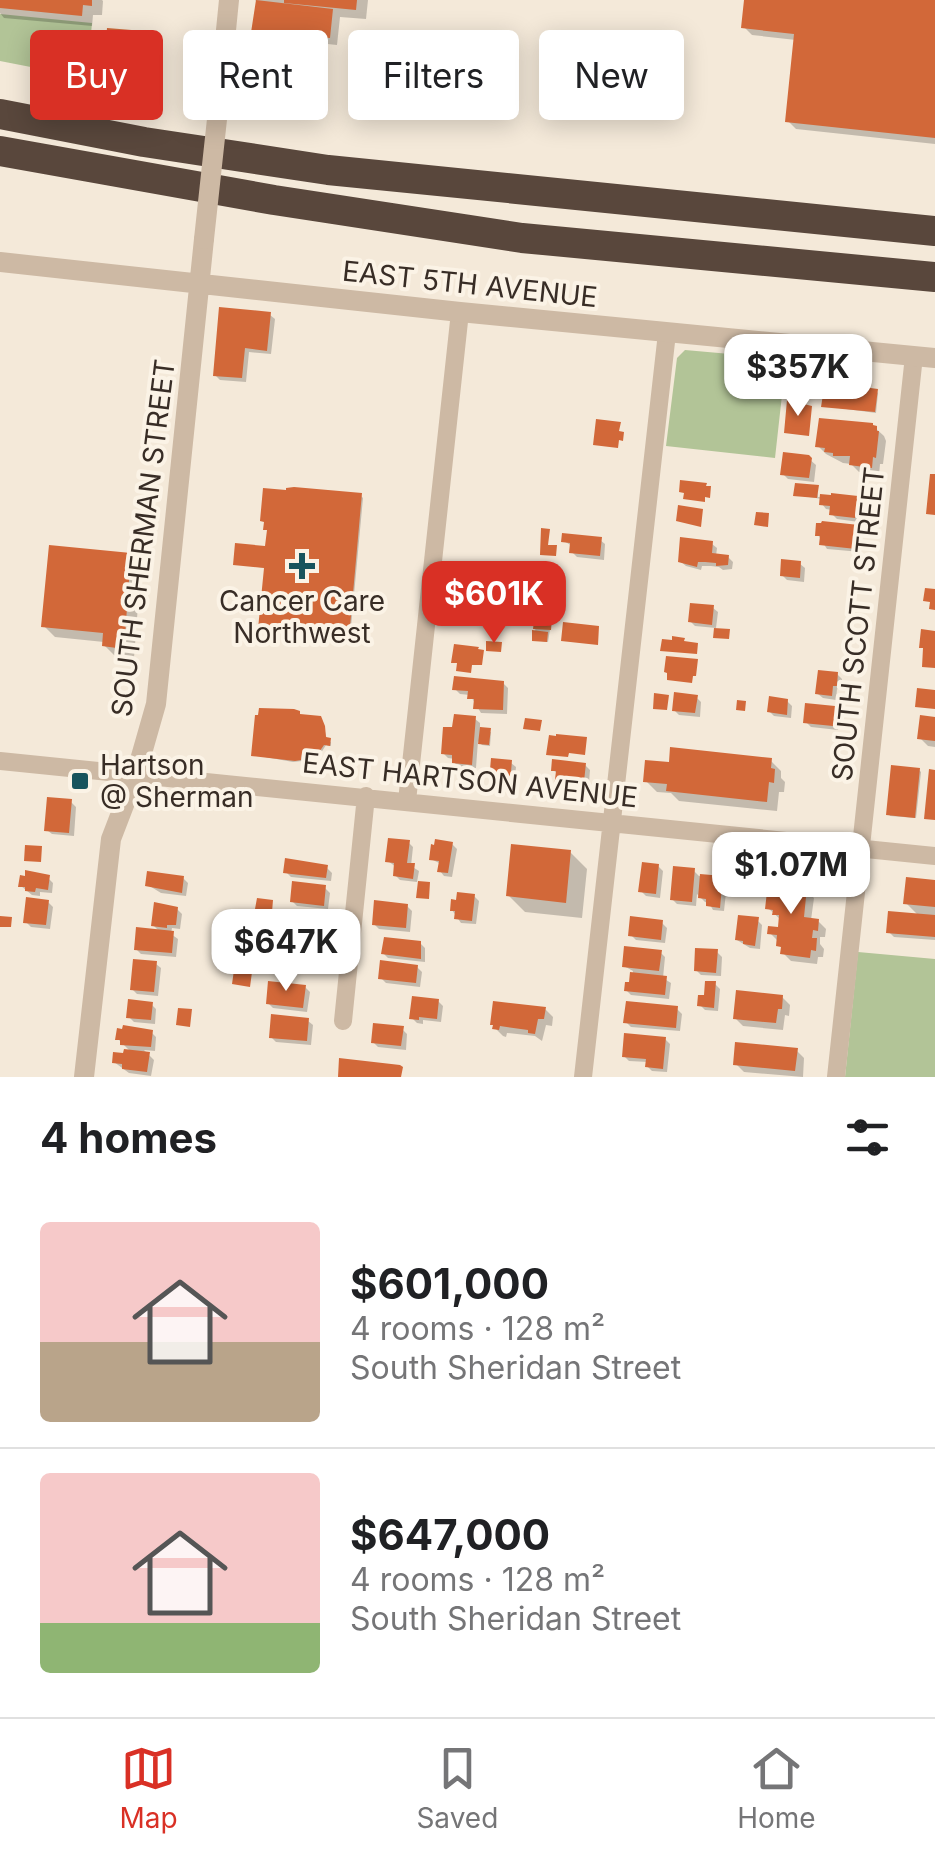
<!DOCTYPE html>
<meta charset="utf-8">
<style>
body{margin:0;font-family:Inter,sans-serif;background:#f2f2f2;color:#202124;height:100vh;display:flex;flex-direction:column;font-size:38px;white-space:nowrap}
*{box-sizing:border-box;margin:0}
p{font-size:32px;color:#757577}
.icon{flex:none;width:55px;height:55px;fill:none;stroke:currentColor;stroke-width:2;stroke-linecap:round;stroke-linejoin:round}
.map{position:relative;height:1077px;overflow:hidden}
.sheet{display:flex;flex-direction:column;background:#fff;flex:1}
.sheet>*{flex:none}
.banner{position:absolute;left:30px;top:30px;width:875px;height:90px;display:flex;gap:20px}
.price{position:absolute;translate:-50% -85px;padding:0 22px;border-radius:20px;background:#fff;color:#222;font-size:32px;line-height:65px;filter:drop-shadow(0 2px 5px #0008)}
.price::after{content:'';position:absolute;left:50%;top:60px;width:30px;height:22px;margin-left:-15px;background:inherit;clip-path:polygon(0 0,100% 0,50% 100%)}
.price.selected{background:#d93025;color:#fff}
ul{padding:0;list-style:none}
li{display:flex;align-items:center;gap:30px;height:250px;padding:0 40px}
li+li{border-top:2px solid #e0e0e0}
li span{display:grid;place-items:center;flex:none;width:280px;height:200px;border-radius:10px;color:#555}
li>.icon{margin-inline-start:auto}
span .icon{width:120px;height:120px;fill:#fffc;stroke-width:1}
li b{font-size:42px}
h2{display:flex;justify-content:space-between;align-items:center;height:120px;padding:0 40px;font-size:42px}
.chip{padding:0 35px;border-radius:10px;background:#fff;box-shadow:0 5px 25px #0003;font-size:35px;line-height:90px}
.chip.selected{background:#d93025;color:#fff}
.tabs{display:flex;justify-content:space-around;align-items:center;height:140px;border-top:2px solid #e0e0e0;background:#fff;font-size:28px;color:#757577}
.tabs a{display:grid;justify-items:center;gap:5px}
.tabs .selected{color:#d93025}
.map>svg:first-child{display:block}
.green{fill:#b2c497}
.shadow{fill:#0003}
.building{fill:#d26839}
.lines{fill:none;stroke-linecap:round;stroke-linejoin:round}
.minor{stroke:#cdb9a4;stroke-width:18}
.tertiary{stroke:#cdb9a4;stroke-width:20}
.motorway{stroke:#59473c;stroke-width:30}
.tertiary-bridge{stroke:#cdb9a4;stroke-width:20}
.poi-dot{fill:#18545d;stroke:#fbf3e6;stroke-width:4}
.labels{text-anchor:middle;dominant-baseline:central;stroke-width:8;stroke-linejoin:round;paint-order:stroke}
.street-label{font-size:28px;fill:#382d26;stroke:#fbf3e6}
.poi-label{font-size:28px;fill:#382d26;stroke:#fbf3e6}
</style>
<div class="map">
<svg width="935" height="1077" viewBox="0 0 935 1077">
<rect width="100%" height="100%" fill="#f4e9d9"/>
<path class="green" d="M0,14L92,23L87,78L0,61Z
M685,350L786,359L775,458L666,446L677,358Z
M858,952L935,959V1077H845Z"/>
<path class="shadow" d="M0,0H102L103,1L102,15H93L92,26L4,18L0,13Z
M255,0H368L366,19L340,17L337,45L279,39L278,48L260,46L252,38L259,3Z
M746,0H935V144L796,129L788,121L796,40L752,35L744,27Z
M142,33L160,51L159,68L148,67L147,75L115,72L107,64Z
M270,315L275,319L271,354L249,352L246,382L220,380L215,375Z
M877,392L878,393L876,413L824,406Z
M872,425L884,436L886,441L883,464H880L879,475L859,472L851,464L843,463L826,454L818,446Z
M808,458L816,465L814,482L788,479L783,474Z
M817,488L818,497L857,499L861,504L859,522L837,519L832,514V510L826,509L822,504V499L796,495Z
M361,496L363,498L350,638L262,630L261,628L266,568L235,564L268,548L269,532L266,529L267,522Z
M858,527L863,532L861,552L827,549L818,535Z
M600,540L605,544L604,560L577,557L572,552V546L564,541Z
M712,544L717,548L716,556L728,557L733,562L732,569L723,570L719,567L711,566H702L701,570L686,566L680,561Z
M130,556L141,566L134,658L115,656L104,645V642L55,637L44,626Z
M800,564L805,568L804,582L787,580L782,575Z
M538,607L553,610L548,642L534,640Z
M713,608L718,612L716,628L695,626L690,621Z
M837,674L842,679L841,690L837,689L836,700L823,698L818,694Z
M503,683L508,688L507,714L481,713L470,695L460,694L455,689Z
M696,697L701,702L700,717L679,715L674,710Z
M787,701L792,706L791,718L774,716L769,711Z
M834,709L839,714L840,720L838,730L811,727L806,722Z
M302,716L322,720L327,740L331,742V746L326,745L319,756L303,754L302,761L293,762L254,755Z
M475,719L480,723V730L491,732L490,746L482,745L478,741L476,768L459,767L454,762L455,759L448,758L443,753Z
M935,719V747L928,746L920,738Z
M770,760L781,771V778L785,782L784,792H779L777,811L679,801L671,793L657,792L646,781Z
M511,763L516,767L514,787L496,785L491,780Z
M585,765L590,770L588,795L561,792L556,787L558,774L553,770Z
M919,770L921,772L916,818L890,816L889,814Z
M71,802L76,807L74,836L52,834L47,830Z
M408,842L413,847L411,866L419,871L417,882L400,880L395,875L396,867L388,861Z
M452,844L457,849L452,877L444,876L440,871L441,864L431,859Z
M570,852L587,869L582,918L525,912L509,896Z
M658,866L663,871L660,898L646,896L641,891Z
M327,868L332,873L331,881L291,877L286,872Z
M694,871L699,876L722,878L727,883L724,911L713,910L709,903L705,902L697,894L696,906L677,904L672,899Z
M48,878L53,883L52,893L40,892V896L32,895L21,886Z
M183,878L188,883L186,896L161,893L148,885Z
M780,878L785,883H799L814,898L811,920L818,921L826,929L825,937H820V944L824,949L823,957H818L817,964L791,961L783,953L779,942L770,933L780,930L781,920L768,908Z
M935,882V940L894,937L889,932L919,916L906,903Z
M325,888L330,893L328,909L297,906L292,901Z
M474,896L479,901L476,924L461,923L452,910Z
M48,902L53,907L50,929L31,927L26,922Z
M407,906L412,911L410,932L379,929L374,924Z
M177,909L182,914L180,929L172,928L171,934L178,939L176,957L141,954L136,949L161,933L153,925Z
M317,920L322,924L320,942L297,940L296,946L288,945L283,940Z
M757,920L762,925L760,949L750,948L737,940Z
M662,923L667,928L665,943L636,940L631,935Z
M420,943L425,948V962L388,958L383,953Z
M660,952L665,957L663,978L671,983L669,999L631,995L626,990L631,985L633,971L624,966Z
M717,952L722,957L721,976L701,975L696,970Z
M156,964L161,968L158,996L137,994L132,989Z
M417,967L422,972L420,987L386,983L381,978Z
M715,984L720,989L718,1011L705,1010L700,1005Z
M305,987L310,992L307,1012L273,1008L268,1003Z
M782,997L790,1005L789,1016L785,1015L783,1030L743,1026L735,1018Z
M438,1001L443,1006L441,1022L423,1020V1024L417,1023L412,1018Z
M151,1004L156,1009L155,1024L134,1022L129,1017Z
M545,1009L553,1017L552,1026L546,1025L542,1041L535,1036L507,1033L506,1037L503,1036L495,1028Z
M677,1009L682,1014L680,1031L631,1027L626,1022Z
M308,1021L313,1025L311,1045L276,1042L271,1037Z
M402,1029L407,1034L406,1050L378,1047L373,1042Z
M151,1032L156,1037L155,1051L144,1050L154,1060L151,1076L129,1073L114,1062L131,1052L118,1039Z
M665,1039L670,1044L667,1072L652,1071L647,1066L648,1062L629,1061L624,1056Z
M796,1050L804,1058L803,1077L744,1072L736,1064Z"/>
<path class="building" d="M0,0H92V6L83,5L82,16L0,8Z
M256,0L333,9L330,38L272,33L271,41L250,39Z
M284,0H357L356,10L284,3Z
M744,0H935V138L785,122L794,34L741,28Z
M107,28L144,31L143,40L154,41L152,61L141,60L140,68L104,65Z
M219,307L271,312L267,351L245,348L242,378L213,376Z
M825,382L878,389L875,412L821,407Z
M787,400L812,406L809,436L784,433Z
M819,418L873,423V425L877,426V431H879L876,458L873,457L872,468L849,465L850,456H833V453L824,452L825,448L815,447Z
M596,419L621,422L619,431L624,432L623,441L619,440L618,448L593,445Z
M783,452L809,455L812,458L809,478L780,475Z
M930,474H935V515L926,514Z
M680,480L707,483L706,486H711L710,498L705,497V502L683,499L684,493L679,492Z
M795,483L819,485L817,498L793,496Z
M294,487L362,493L349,638L258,629L264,568L233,565L235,543L265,546L267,530H263L264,522L260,521L263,488L286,490V488Z
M831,493L858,496L855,518L829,515L830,506L819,505L820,494L831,495Z
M678,505L703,509L701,527L676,521Z
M756,512L769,513L768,527L754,525Z
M822,521L859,525L856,549L819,545L820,536H815L816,523H821Z
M541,528L550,529L548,545H557L556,556L540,555Z
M562,533L602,537L600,556L569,553L570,543L561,542Z
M680,537L713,541L712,553L729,555L728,565L716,566V563L705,562H698L697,567L678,562Z
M49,545L131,553L124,649L102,646L103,633L41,627Z
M781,559L801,561L800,578L780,576Z
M925,588L935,589V610L929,609L930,602L923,601Z
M690,603L714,605L712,625L688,622Z
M536,604L553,606L551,630L533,629Z
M563,622L599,626L598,645L561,641Z
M714,628L730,629L729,639L713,638Z
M921,629L935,631V668L922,667L923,648H919Z
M532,630L548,632L547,642L532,641Z
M672,636L685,638L684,641L698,643L697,654L660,651L662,639L672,640Z
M486,641L502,642L501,652L486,651Z
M454,644L479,647L478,649L484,650L482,665H472L471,673L456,671L457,663H451Z
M666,656L698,659L696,676H693L692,683L667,680V673L664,672Z
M818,670L838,672L837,686H833L832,696L815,694Z
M454,676L504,681L503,710L473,709L474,699H467L468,691L452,690Z
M917,688L935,690V709L915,707Z
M674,692L698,695L695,713L672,711Z
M654,693L669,695L667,710L653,709Z
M769,696L788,699L787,715L767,712Z
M737,700L746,701L745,711L736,710Z
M805,703L835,706L836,719H834L833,726L803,723Z
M259,708L294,709L300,711V714L321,716L325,726L326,737L331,738L330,746L324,745L317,755L302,754L301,760L295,761L251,756L255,715H258Z
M454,714L476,716L472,765L452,763V755L441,754L443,727H452Z
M920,715L935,717V741L917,739Z
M525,718L542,720L540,731L523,729Z
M480,727L491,728L489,745L478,744Z
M556,734L587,737L585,755L569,753L568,757L546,755L549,735L556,736Z
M670,747L772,758L771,768L775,769L774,783L769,782L767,802L666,791L667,784L643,782L645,760L669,762Z
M491,758L512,760L510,784L489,781Z
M552,759L586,763L583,791L554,788L556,771H551Z
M891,765L920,768L915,818L886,815Z
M929,769L935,770V820L924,819Z
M47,797L72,799L69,833L44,831Z
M388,838L410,840L407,863H415L413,879L393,876L394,863L385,862Z
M435,839L453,842L448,873L437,872L439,861L429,860L431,844L434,845Z
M511,844L571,850L566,903L506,896Z
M25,845L42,846L41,862L24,861Z
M285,858L328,865L326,878L283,873Z
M642,862L659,864L656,894L638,892Z
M673,866L695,868L692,902L670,900Z
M25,870L50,875L48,890L36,888L35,892L25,891V887H18L20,875L25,876Z
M147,871L184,876L182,893L145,886Z
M700,874L723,876L720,908L706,906V899L698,898Z
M769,874L781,875L780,880L800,881V886L807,887L804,917L819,919L818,931L813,930L812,938H817L816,951L811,950L810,958L780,954L781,947L776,946L777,935L767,934L768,926L778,927L779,915H772L773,910L765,909Z
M906,877L935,880V907L903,904Z
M292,881L326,885L324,906L290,902Z
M418,881L430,882L429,899L416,898Z
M457,892L475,894L472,921L454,919L455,911H450L451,899L456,900Z
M26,897L49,900L46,925L23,923Z
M257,898L273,900L272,912L255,909Z
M374,900L408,904L406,928L372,925Z
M154,902L178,907L176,925H167V928L151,926Z
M888,911L935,915V937L886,933Z
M283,913L319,917L316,939L293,936L292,943L280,941Z
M738,915L759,917L755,946L743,944V941L735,940Z
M0,916L12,917L11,927H0Z
M630,916L663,920L661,940L628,936Z
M136,927L174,931L172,953L134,950Z
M384,937L421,941V959L381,954Z
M624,946L662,950L659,971L622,967Z
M695,948L718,949L716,973L694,971Z
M133,959L157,961L154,992L130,990Z
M380,960L418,965L416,983L378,979Z
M234,970L252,972L250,987L232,984Z
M630,972L667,976L665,995L624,991L625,982H629Z
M268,981L306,985L303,1008L266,1004Z
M705,981H716L714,1008L697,1006L698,995H704Z
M736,990L783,995L782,1009H778L776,1023L733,1019Z
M412,996L439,999L437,1019L419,1017V1020L409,1019Z
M128,999L153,1002L151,1020L126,1018Z
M493,1001L546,1007L544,1019H538L535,1034L528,1033V1030L500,1026L499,1030L492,1029L493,1025H490Z
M626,1001L678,1006L676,1028L623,1023Z
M178,1008L192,1009L190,1027L176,1025Z
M271,1014L309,1018L307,1041L269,1038Z
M373,1023L404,1026L401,1046L371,1043Z
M123,1025L153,1030L151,1047L120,1045V1040H115L117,1028L122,1029Z
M624,1033L666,1037L663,1069L645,1067L646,1059L622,1057Z
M735,1042L798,1048L795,1071L733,1065Z
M124,1049L150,1052L147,1072L122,1069V1064L112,1063L113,1052L123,1053Z
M339,1058L400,1065L403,1067L401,1077H338Z"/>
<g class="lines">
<path class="minor" d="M0,761L935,856
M407,801L460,312
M343,1021L366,796
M583,1077L667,333
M836,1077L914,356"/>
<path class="tertiary" d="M218,110L229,0
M0,262L460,312L935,358
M84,1077L111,839L136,774L156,704L204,239"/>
<path class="motorway" d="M0,114L144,142L328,170L935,231
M0,151L274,200L522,238L935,277"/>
<path class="tertiary-bridge" d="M204,239L218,110"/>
</g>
<g class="poi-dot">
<path d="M297 551h10v10h10v10h-10v10h-10v-10h-10v-10h10z"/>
<rect x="70" y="771" width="20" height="20" rx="5"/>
</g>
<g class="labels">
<g class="street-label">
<text transform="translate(470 284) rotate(6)">EAST 5TH AVENUE</text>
<text transform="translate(143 538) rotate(-83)">SOUTH SHERMAN STREET</text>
<text transform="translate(858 624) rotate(-84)">SOUTH SCOTT STREET</text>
<text transform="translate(470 780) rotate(6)">EAST HARTSON AVENUE</text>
</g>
<g class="poi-label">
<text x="302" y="601">Cancer Care<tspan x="302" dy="32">Northwest</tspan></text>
<text x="100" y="765" text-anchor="start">Hartson<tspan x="100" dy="32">@ Sherman</tspan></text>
</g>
</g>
</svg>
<b class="price" style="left:798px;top:419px">$357K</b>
<b class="price selected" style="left:494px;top:646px">$601K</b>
<b class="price" style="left:791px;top:917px">$1.07M</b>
<b class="price" style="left:286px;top:994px">$647K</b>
<div class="banner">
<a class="chip selected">Buy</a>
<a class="chip">Rent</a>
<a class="chip">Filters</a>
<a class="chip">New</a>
</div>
</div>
<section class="sheet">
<h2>4 homes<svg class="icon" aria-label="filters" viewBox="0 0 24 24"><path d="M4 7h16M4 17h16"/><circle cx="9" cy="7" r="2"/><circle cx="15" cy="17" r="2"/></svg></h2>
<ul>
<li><span style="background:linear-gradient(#f6c9c9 60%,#b9a48a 0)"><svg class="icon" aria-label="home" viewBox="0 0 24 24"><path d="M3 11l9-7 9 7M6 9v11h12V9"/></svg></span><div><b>$601,000</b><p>4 rooms · 128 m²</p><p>South Sheridan Street</p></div></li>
<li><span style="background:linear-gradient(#f6c9c9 75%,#8fb573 0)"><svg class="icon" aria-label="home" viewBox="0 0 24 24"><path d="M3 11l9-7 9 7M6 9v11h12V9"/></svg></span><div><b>$647,000</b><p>4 rooms · 128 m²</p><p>South Sheridan Street</p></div></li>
</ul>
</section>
<nav class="tabs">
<a class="selected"><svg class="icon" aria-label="map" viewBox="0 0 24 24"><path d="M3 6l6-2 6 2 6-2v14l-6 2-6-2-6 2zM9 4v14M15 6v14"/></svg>Map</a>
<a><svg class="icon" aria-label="saved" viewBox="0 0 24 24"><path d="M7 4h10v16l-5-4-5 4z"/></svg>Saved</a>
<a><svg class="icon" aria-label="home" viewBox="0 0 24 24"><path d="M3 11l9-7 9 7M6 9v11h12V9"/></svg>Home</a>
</nav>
